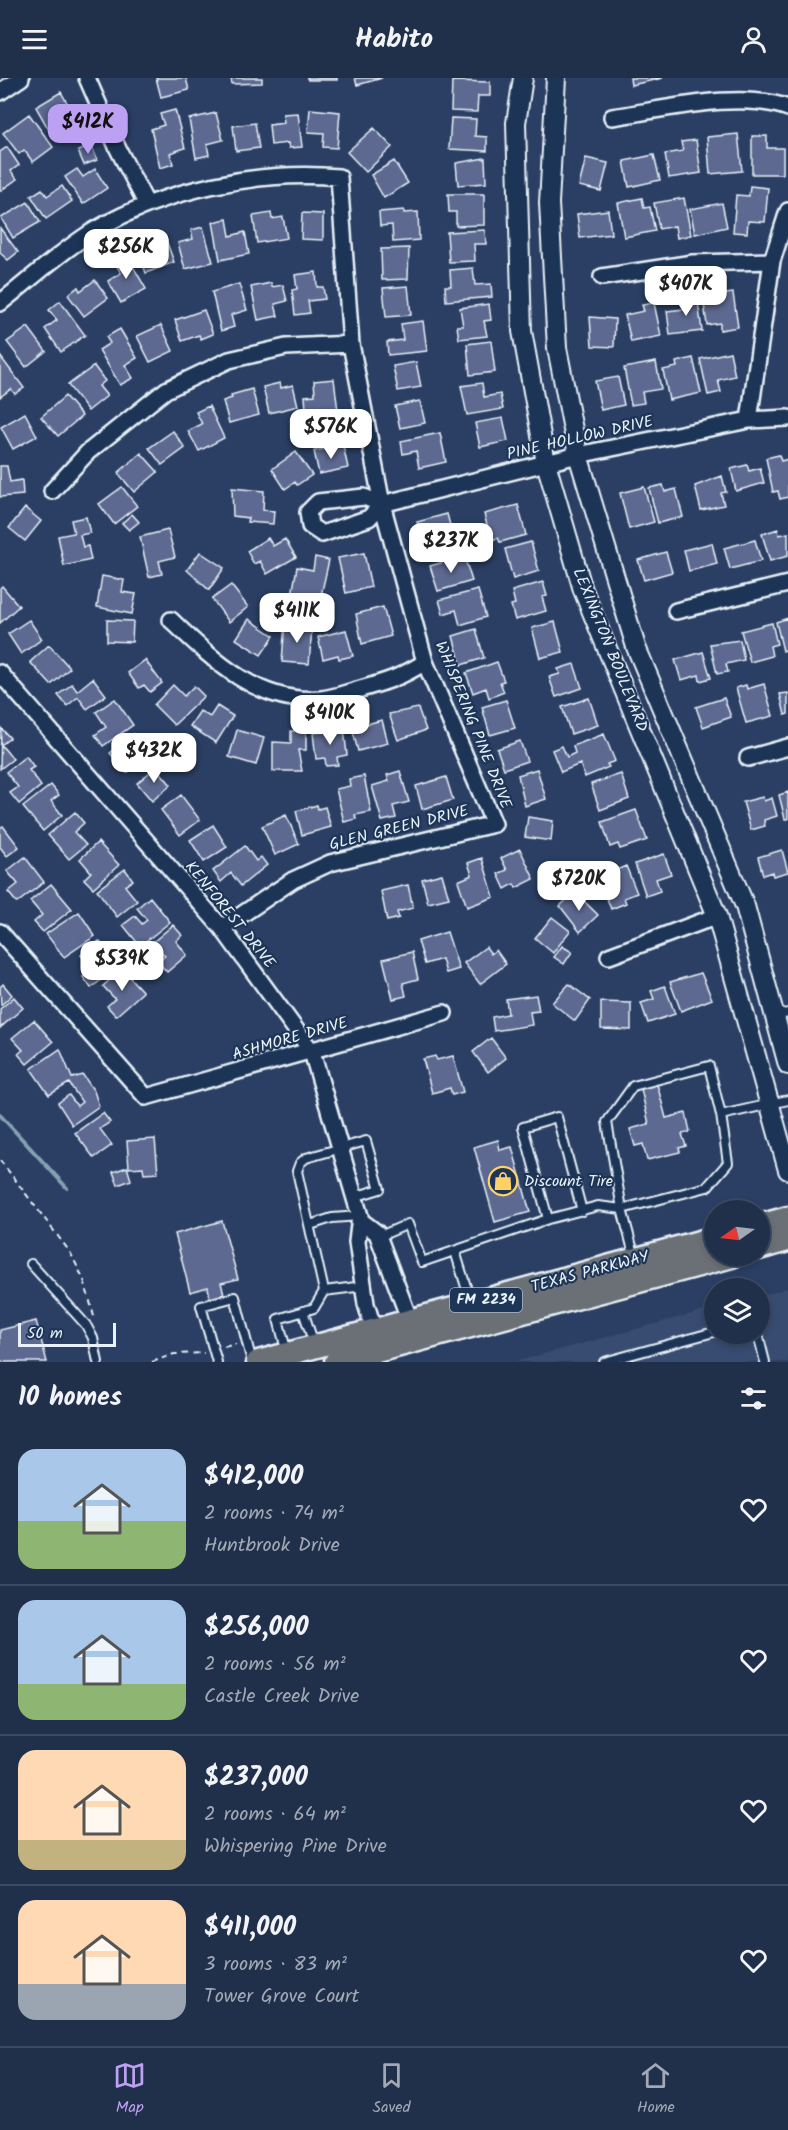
<!DOCTYPE html>
<meta charset="utf-8">
<style>
body{margin:0;font-family:Kalam,sans-serif;background:#283751;color:#f1f3f6;height:100vh;display:flex;flex-direction:column;font-size:22px;white-space:nowrap}
*{box-sizing:border-box;margin:0}
p{font-size:20px;color:#a2a9b5}
.icon{flex:none;width:33px;height:33px;fill:none;stroke:currentColor;stroke-width:2;stroke-linecap:round;stroke-linejoin:round}
.map{position:relative;height:1284px;overflow:hidden}
.drawer{display:flex;flex-direction:column;background:#202f4a;flex:1}
.drawer>*{flex:none}
.needle{width:39px;rotate:256deg}
.tools{position:absolute;left:704px;top:1122px;display:grid;gap:12px}
.tools a{display:grid;place-items:center;width:66px;height:66px;border-radius:50%;background:#202f4a;box-shadow:0 3px 9px #0003,0 0 0 2px #3d4a62;font-size:30px}
.scale{position:absolute;left:18px;bottom:15px;width:98px;box-sizing:border-box;padding-left:6px;border:3px solid #e8f1f8;border-top:0;font-size:16px;line-height:21px;white-space:nowrap;color:#e8f1f8;-webkit-text-stroke:4px #1d3557;paint-order:stroke}
.price{position:absolute;translate:-50% -51px;padding:0 14px;border-radius:12px;background:#fff;color:#222;font-size:20px;line-height:39px;filter:drop-shadow(0 2px 3px #0008)}
.price::after{content:'';position:absolute;left:50%;top:36px;width:18px;height:14px;margin-left:-9px;background:inherit;clip-path:polygon(0 0,100% 0,50% 100%)}
.price.active{background:#bca0f2;color:#111}
ul{padding:0;list-style:none}
li{display:flex;align-items:center;gap:18px;height:150px;padding:0 18px}
li+li{border-top:2px solid #3d4a62}
li span{display:grid;place-items:center;flex:none;width:168px;height:120px;border-radius:18px;color:#555}
li>.icon{margin-inline-start:auto}
span .icon{width:72px;height:72px;fill:#fffc;stroke-width:1}
li b{font-size:26px}
h2{display:flex;justify-content:space-between;align-items:center;height:72px;padding:0 18px;font-size:26px}
header{display:flex;justify-content:space-between;align-items:center;height:78px;padding:0 18px;background:#202f4a;font-size:27px;font-weight:700}
.tabs{display:flex;justify-content:space-around;align-items:center;height:84px;border-top:2px solid #3d4a62;background:#202f4a;font-size:16px;color:#a2a9b5}
.tabs a{display:grid;justify-items:center;gap:3px}
.tabs .active{color:#bca0f2}
.map>svg:first-child{display:block}
.built{fill:#394c71}
.lines{fill:none;stroke-linecap:round;stroke-linejoin:round}
.stream{stroke:#84a2b4;stroke-width:4}
.building{fill:#5d6991;stroke:#e8f1f8;stroke-width:1.5}
.service-casing{stroke:#e8f1f8;stroke-width:12}
.minor-casing{stroke:#e8f1f8;stroke-width:20}
.tertiary-casing{stroke:#e8f1f8;stroke-width:22}
.primary-casing{stroke:#e8f1f8;stroke-width:27}
.path{stroke:#e8f1f8;stroke-width:2;stroke-dasharray:6 4.5;stroke-linecap:butt}
.service{stroke:#1d3557;stroke-width:8}
.minor{stroke:#1d3557;stroke-width:15}
.tertiary{stroke:#1d3557;stroke-width:18}
.primary{stroke:#6b6f75;stroke-width:22}
.labels{text-anchor:middle;dominant-baseline:central;stroke-width:4.5;stroke-linejoin:round;paint-order:stroke}
.shield{fill:#1d3557;stroke:#abb9c8;stroke-width:1.5}
.shield-label{font-size:15px;font-weight:bold;fill:#e8f1f8}
.street-label{font-size:16px;fill:#e8f1f8;stroke:#1d3557}
.poi-label{font-size:16px;fill:#e8f1f8;stroke:#1d3557;text-anchor:start}
</style>
<header><svg class="icon" aria-label="menu" viewBox="0 0 24 24"><path d="M4 6h16M4 12h16M4 18h16"/></svg>Habito<svg class="icon" aria-label="person" viewBox="0 0 24 24"><circle cx="12" cy="8" r="4"/><path d="M4 21q1-7 8-7t8 7"/></svg></header>
<div class="map">
<svg width="788" height="1284" viewBox="0 0 788 1284">
<rect width="100%" height="100%" fill="#2a3f63"/>
<filter id="ink" filterUnits="userSpaceOnUse"><feTurbulence type="fractalNoise" baseFrequency=".0167" numOctaves="2"/><feDisplacementMap in="SourceGraphic" scale="12" xChannelSelector="R" yChannelSelector="G"/><feConvolveMatrix kernelMatrix="1 2 1 2 8 2 1 2 1" color-interpolation-filters="sRGB"/></filter>
<g filter="url(#ink)">
<path class="built" d="M788,1210V1284H514L714,1230V1256H759V1218Z"/>
<g class="lines">
<path class="stream" d="M0,1037L67,1110"/>
</g>
<path class="building" d="M156,0H186L189,12L161,19Z
M231,0H262V5L232,6Z
M307,0H337V2H308Z
M355,0H382L357,7Z
M630,0H663L631,7Z
M452,3L490,4V18H478L477,34L451,33Z
M61,14L73,35L60,43L65,52L53,59L36,29Z
M310,31L340,34L337,70L323,69L324,55L308,54Z
M175,32L185,70L170,75L173,86L160,90L151,51L164,47L160,36Z
M216,35L223,62L207,66L209,77L196,80L189,41Z
M298,35L302,69L289,70L288,65L271,67L269,47L284,45L283,36Z
M29,36L53,69L33,84L24,72L19,76L3,55Z
M451,40L476,41L475,58L487,59V73L449,71Z
M255,45L259,70L236,73L233,48Z
M82,46L87,59L73,64L68,50Z
M374,50L392,69L366,94L347,74Z
M738,56L742,93L710,96L707,59Z
M752,58H767V70H783V96H752Z
M696,62L701,95L669,100L665,76L683,73L681,64Z
M92,68L97,82L84,87L78,73Z
M7,69L19,87L11,93L17,101L0,113V74Z
M654,77L660,102L629,109L624,83Z
M485,80L486,105L458,107L456,85Z
M586,80L608,85L601,113L579,108Z
M394,83L408,105L384,120L371,97Z
M77,91L83,99L95,91L107,110L83,126L65,99Z
M62,108L72,123L46,141L31,118L42,111L47,118Z
M750,108L768,110L765,144L748,143L747,155L733,154L736,117L749,118Z
M448,116H484V147L456,148V134H449Z
M642,120L644,130L650,129L655,153L624,159L618,125Z
M684,120L691,157L677,160L675,148L659,151L654,125Z
M28,124L40,144L13,160L1,140Z
M722,125L727,149L695,156L690,131Z
M404,132V135L418,134L419,162L393,164L392,147L380,148L379,134Z
M608,132L611,156L580,160L577,136Z
M271,135L272,141L283,139L287,160L257,165L253,138Z
M302,135L323,136V162L301,161Z
M227,141L230,158L245,154L249,176L220,182L213,144Z
M203,149L213,184L185,191L178,165L193,161L191,152Z
M0,150L18,174L8,182L0,175Z
M485,152L486,166H474L475,183L449,184L447,154Z
M166,162L174,184L146,195L137,170Z
M409,170L408,201L382,202L381,171Z
M126,176L146,211L121,225L108,203L121,195L114,183Z
M473,190L475,207L491,206L492,219L446,223L445,208H451L450,192Z
M316,194L317,209H323L325,221L308,223L310,235L295,237L292,212L297,211L295,197Z
M95,202L108,220L84,238L68,217L78,209L80,213Z
M271,205L272,209L283,207L287,223L275,226L278,238L258,242L251,209Z
M239,206L247,232L231,237L234,249L221,253L212,214Z
M408,208L411,237L386,239L383,210Z
M733,215L738,249L720,252V245L707,247L703,219Z
M697,216L702,253L670,257L667,233L684,231L682,218Z
M60,223L85,257L61,274L45,251L57,242L49,232Z
M654,225L661,258L631,264L625,237L644,233L642,227Z
M489,226L491,242L484,243L487,258L459,261L457,248H463L460,230Z
M204,232L213,256L201,261L199,257L182,263L175,242Z
M590,239L615,241L614,269L592,268Z
M423,243L427,273L388,277L387,264L403,262L401,246Z
M161,247L173,273L150,284L137,258Z
M28,249L46,273L26,289L7,264Z
M120,251L137,280L125,287L133,300L120,307L99,272L110,265L106,259Z
M491,263L495,294L470,297L467,266Z
M730,274L735,298L718,302L721,314L708,317L700,281Z
M0,278L24,310L15,316L11,311L0,319Z
M693,280L701,315L669,322L663,292L677,289L676,284Z
M416,284L421,309L398,313L393,288Z
M656,284L661,311L642,314L644,325L631,327L624,290Z
M94,288L105,303L99,308L107,318L88,333L68,307Z
M618,299L624,327L601,332L595,303Z
M334,301L338,333L317,335V331L306,332L305,318L315,317L314,303Z
M280,305L281,310L293,307L298,328L269,335L263,309Z
M482,305L484,319L500,316L503,331L467,337L461,308Z
M252,311L259,337L229,345L223,323L232,320L231,317Z
M65,318L82,338L58,358L41,339Z
M420,323L425,345L400,350L395,328Z
M209,328L224,360L199,373L188,353L202,346L196,334Z
M25,335L37,358L13,371L1,349Z
M503,340L508,363L480,369L475,345Z
M173,353L185,370L162,387L149,370Z
M440,355L446,384L419,390L416,373L403,376L401,363Z
M343,367L348,390L319,396L314,373Z
M296,374L312,397L297,407L295,404L285,411L272,391Z
M141,375L158,394L134,414L118,395Z
M779,377L781,383L788,381V419L780,421L778,413L773,414L766,380Z
M747,387L749,393L760,390L764,405L736,413L731,391Z
M0,388H7L10,404L22,402L23,417L0,419Z
M722,398L726,414L721,415L724,427L701,432L695,408Z
M663,407L665,414L676,411L683,439L658,445L649,410Z
M122,409L137,428L114,446L99,426Z
M644,409L654,444L629,451L620,415Z
M232,410L264,413L263,432L274,433L273,446L247,444L248,440L233,438Z
M518,427L526,457L500,464L498,460L491,462L484,436Z
M25,430L41,443L25,463L9,450Z
M132,436L139,444L129,452L122,445Z
M447,436L455,466L439,470L436,460L423,464L417,444Z
M86,439L90,455L80,457L83,469L88,468L91,482L64,488L58,458L74,455L71,442Z
M778,451L779,457L788,455V478L770,483L762,456Z
M168,452L175,479L159,483L162,496L149,499L140,459Z
M268,460L273,468L285,461L296,479L267,496L260,483L254,486L247,473Z
M755,462L761,483L730,491L724,470Z
M531,464L539,493L513,501L505,471Z
M712,465L717,486L689,493L684,472Z
M200,474L224,490L209,512L187,492Z
M666,474L672,494L644,502L638,482Z
M364,475L371,509L346,515L338,480Z
M464,478L472,503L438,513L430,488Z
M315,479L329,482L320,522L292,517L297,489L313,492Z
M102,498L124,502L122,514L136,516L132,536L97,529Z
M543,504L547,518L542,519L546,533L515,542L511,527L515,526L512,513Z
M231,507L248,529L229,544L212,521Z
M2,508L19,528L0,545V510Z
M478,512L486,539L460,547L456,532L443,536L439,522Z
M383,529L391,558L362,566L356,536Z
M788,540V571L783,573L776,544Z
M249,541L274,558L261,577L236,561Z
M29,542L42,561L21,576L8,556Z
M107,542L133,543L132,564L107,563Z
M285,544L294,545V549L312,550L309,586L282,584Z
M555,544L563,574L540,580L532,550Z
M772,545L777,566L770,568L772,578L750,584L741,553Z
M476,551L484,580L461,587L453,558Z
M346,552L353,578L339,581L338,577L323,581L318,559Z
M740,562L744,582L726,586L728,594L717,596L710,566Z
M49,567L70,590L51,607L30,584Z
M703,574L711,600L700,603L699,597L681,602L675,582Z
M145,582L162,605L150,614L144,607L139,610L128,595Z
M497,584L504,603L500,604L504,614L489,620L486,610L473,615L466,595Z
M574,586L582,610L556,619L549,599L560,596L558,591Z
M93,600L106,617L87,631L78,619L67,628L58,617L72,606L77,613Z
M764,606L773,638L746,645L736,610L746,607L747,611Z
M173,607L184,618L194,608L204,618L174,647L154,627Z
M788,615V636L785,637L780,616Z
M589,620L598,647L571,656L562,629Z
M724,620L731,639L703,649L696,629Z
M115,621L133,647L103,668L95,657L106,649L96,634Z
M506,622L515,650L490,657L482,629Z
M217,628L233,638L216,665L190,648L200,633L210,639Z
M418,630L426,652L398,662L389,636Z
M382,642L388,665L358,673L352,650Z
M1,650L10,660L1,667L13,681L0,691Z
M344,651L347,677L337,679L338,687L326,688L325,680L316,681L313,655Z
M237,652L264,660L256,687L229,679Z
M291,653H306V672H298L302,693H273V664L291,665Z
M133,656L150,676L127,695L110,675Z
M604,656L615,683L607,686L609,689L585,699L580,686L561,694L552,672L562,668L567,679L575,675L573,668Z
M520,663L527,683L504,691L497,671Z
M26,678L34,689L29,692L41,708L19,726L10,715L18,709L6,694Z
M156,689L171,707L152,723L137,705Z
M537,691L546,721L525,728L518,697Z
M400,693L409,724L393,728L396,740L382,743L372,708L389,703L387,697Z
M621,696L629,721L600,732L591,706Z
M364,698L371,734L355,737L356,741L344,744L336,711L350,708L349,701Z
M446,699L453,722L422,731L416,708Z
M51,707L59,717L51,723L62,737L43,753L23,729Z
M788,714V741H785L779,717Z
M181,717L200,742L180,757L161,732Z
M763,719L764,723L772,720L777,738L764,742L765,748L751,752L743,724Z
M317,727L318,731L325,729L331,749L302,757L296,733Z
M636,732L647,762L620,771L618,766L610,769L602,744Z
M75,734L84,745L74,754L86,767L69,781L48,757Z
M286,737L299,766L275,777L262,748Z
M528,739L553,743L551,763L525,759Z
M213,747L227,769L204,784L190,762Z
M3,748L19,769L7,778L0,769V750Z
M98,764L119,787L93,810L84,801L91,794L80,781Z
M245,768L256,783L261,779L267,787L241,808L231,795L221,804L213,793Z
M520,771L534,801L516,810L514,806L505,811L498,796L507,792L501,780Z
M782,772L788,794L773,798L772,794L763,797L758,779Z
M664,776L671,796L656,801L660,813L646,818L635,786Z
M25,779L44,804L17,825L8,814L18,806L7,793Z
M482,780L494,819L467,829L458,803L472,797L468,785Z
M626,788L637,815L624,820L626,825L611,831L601,805L614,799L612,794Z
M125,791L133,802L125,808L137,823L117,839L97,812Z
M442,796L449,820L428,825L422,801Z
M51,806L72,831L43,854L34,844L42,837L30,823Z
M408,807L413,830L397,834L399,840L387,843L381,813Z
M575,814L598,837L580,854L560,828Z
M150,819L170,844L140,868L123,847L135,838L142,846L147,842L137,830Z
M79,834L95,858L64,879L46,856Z
M552,839L570,853L553,875L535,860Z
M173,847L182,857L176,863L187,877L167,894L158,884L165,878L153,864Z
M447,854L459,891L446,895L442,881L425,886L418,863Z
M99,863L119,888L91,910L83,899L93,891L81,877Z
M562,868L572,874L564,886L554,879Z
M486,869L491,876L496,872L506,886L480,906L464,885Z
M412,874L418,901L403,905L406,918L393,921L383,881Z
M122,891L143,914L116,938L107,928L115,921L103,908Z
M701,895L712,921L681,933L670,904Z
M3,906L12,917L1,927L0,909Z
M569,906L590,922L575,943L552,925Z
M665,908L675,936L648,945L641,925L654,921L651,913Z
M536,917L539,933L530,934L532,947L494,953L492,939L508,936L506,921Z
M14,919L23,930L0,950V931Z
M601,924L631,925V952L601,951Z
M34,942L53,964L27,986L18,976L23,972L12,960Z
M491,960L506,980L488,994L473,974Z
M60,971L72,1000L83,997L94,1013L99,1028L72,1047L58,1025L69,1017L77,1028L82,1024L69,1005L49,1017L31,991Z
M435,978L437,982L453,978L463,1014L452,1017L450,1010L432,1015L423,981Z
M657,1006L666,1040L686,1035L690,1054L682,1056L686,1068L679,1070L680,1074L647,1082L643,1066L635,1068L630,1051L649,1046L641,1011Z
M103,1035L110,1044L100,1051L112,1067L94,1080L75,1055Z
M155,1061L158,1095L144,1096L143,1089L129,1090L127,1063Z
M498,1062L500,1072L512,1069L530,1134L495,1144L474,1069Z
M127,1089L131,1102L118,1107L113,1094Z
M222,1143L238,1201L221,1205L224,1216L210,1220L208,1209L190,1214L175,1156Z
M36,1243L47,1284H0V1252Z"/>
<g class="lines">
<g class="service-casing">
<path id="service" d="M775,938L788,935
M548,1141L523,1049L557,1039L582,1133
M310,1147L332,1140L360,1138
M378,1159L408,1146L422,1184L548,1141L598,1128L622,1131L607,1044L633,1008L709,988L721,1037
M455,1173L471,1225
M635,1180L622,1131L707,1109L728,1085L721,1037L788,1022
M31,1186L86,1247L93,1260L98,1284
M324,1213L364,1208
M303,1233L314,1266
M758,1256L765,1284
M287,1275L278,1241L314,1230L324,1213L297,1093L300,1085L306,1080L366,1063L380,1111L354,1119
M217,1284L201,1228L235,1219L252,1284
M604,1284L714,1254"/>
</g>
<g class="minor-casing">
<path id="minor" d="M87,0L118,71L147,127
M0,14L21,0
M612,39C663,32 740,12 788,30
M602,199L693,185L772,183
M0,225C31,201 62,172 95,152C165,111 258,92 339,99L351,266L382,426L425,584L494,746L330,785L293,802L222,850
M749,342L772,183L788,133
M52,413L88,374L166,312L229,282L286,269L351,266
M364,419L382,426L369,440L322,456L310,448L308,434L318,424Z
M382,426L578,377L749,342L788,340
M676,533L788,506
M171,542C213,582 259,627 321,621C333,620 346,615 357,612C385,604 400,600 425,584
M0,595L222,850L312,974L360,1138L357,1164L366,1226L374,1252
M748,680L788,669
M0,854L146,1019L444,935
M609,878L717,838
M360,1142L377,1155L410,1243L405,1251"/>
</g>
<g class="tertiary-casing">
<path id="tertiary" d="M523,0L516,45L522,253L546,385L583,512L717,838L788,1092
M556,0L549,125L557,270L578,377L636,569L745,828L788,987"/>
</g>
<g class="primary-casing">
<path id="primary" d="M759,1148L788,1140
M759,1170L788,1162
M258,1284L714,1160
M336,1284L732,1178"/>
</g>
<path class="path" d="M0,1082L70,1174L84,1202L95,1242
M224,1269L236,1266
M152,1284L174,1276L204,1275"/>
<use href="#service" class="service"/>
<use href="#minor" class="minor"/>
<use href="#tertiary" class="tertiary"/>
<use href="#primary" class="primary"/>
</g>
</g>
<defs>
<g id="shop-ring" transform="scale(1.5)"><circle r="9.5" fill="#1d3557" stroke="#ffd166" stroke-width="1.5"/><path d="M-5-2.5h2.3a2.7 3.5 0 0 1 5.4 0H5L5.5 6h-11ZM-1.5-2.5h3a1.5 2.3 0 0 0-3 0Z" fill="#ffd166"/></g>
</defs>
<g fill-rule="evenodd">
<use href="#shop-ring" x="503" y="1103"/>
</g>
<g class="labels">
<rect class="shield" x="450" y="1210" width="72" height="24" rx="4.5"/>
<g class="shield-label">
<text x="486" y="1222">FM 2234</text>
</g>
<g class="street-label">
<text transform="translate(580 360) rotate(-13)">PINE HOLLOW DRIVE</text>
<text transform="translate(610 572) rotate(68)">LEXINGTON BOULEVARD</text>
<text transform="translate(473 647) rotate(68)">WHISPERING PINE DRIVE</text>
<text transform="translate(399 750) rotate(-14)">GLEN GREEN DRIVE</text>
<text transform="translate(230 837) rotate(51)">KENFOREST DRIVE</text>
<text transform="translate(290 961) rotate(-16)">ASHMORE DRIVE</text>
<text transform="translate(590 1194) rotate(-15)">TEXAS PARKWAY</text>
</g>
<g class="poi-label">
<text x="524" y="1103">Discount Tire</text>
</g>
</g>
</svg>
<div class="tools">
<a><svg class="needle" viewBox="-14 -14 28 28"><path d="M0-13l5 13h-10z" fill="#e53935"/><path d="M0 13l5-13h-10z" fill="#a2a9b5"/></svg></a>
<a><svg class="icon" aria-label="layers" viewBox="0 0 24 24"><path d="M12 4l9 5-9 5-9-5zM3 14l9 5 9-5"/></svg></a>
</div>
<div class="scale">50 m</div>
<b class="price active" style="left:88px;top:77px">$412K</b>
<b class="price" style="left:126px;top:202px">$256K</b>
<b class="price" style="left:686px;top:239px">$407K</b>
<b class="price" style="left:331px;top:382px">$576K</b>
<b class="price" style="left:451px;top:496px">$237K</b>
<b class="price" style="left:297px;top:566px">$411K</b>
<b class="price" style="left:330px;top:668px">$410K</b>
<b class="price" style="left:154px;top:706px">$432K</b>
<b class="price" style="left:579px;top:834px">$720K</b>
<b class="price" style="left:122px;top:914px">$539K</b>
</div>
<section class="drawer">
<h2>10 homes<svg class="icon" aria-label="filters" viewBox="0 0 24 24"><path d="M4 7h16M4 17h16"/><circle cx="9" cy="7" r="2"/><circle cx="15" cy="17" r="2"/></svg></h2>
<ul>
<li><span style="background:linear-gradient(#a9c7e8 60%,#8fb573 0)"><svg class="icon" aria-label="home" viewBox="0 0 24 24"><path d="M3 11l9-7 9 7M6 9v11h12V9"/></svg></span><div><b>$412,000</b><p>2 rooms · 74 m²</p><p>Huntbrook Drive</p></div><svg class="icon" aria-label="heart" viewBox="0 0 24 24"><path d="M12 20l-8-8c-3-5 5-10 8-4 3-6 11-1 8 4z"/></svg></li>
<li><span style="background:linear-gradient(#a9c7e8 70%,#8fb573 0)"><svg class="icon" aria-label="home" viewBox="0 0 24 24"><path d="M3 11l9-7 9 7M6 9v11h12V9"/></svg></span><div><b>$256,000</b><p>2 rooms · 56 m²</p><p>Castle Creek Drive</p></div><svg class="icon" aria-label="heart" viewBox="0 0 24 24"><path d="M12 20l-8-8c-3-5 5-10 8-4 3-6 11-1 8 4z"/></svg></li>
<li><span style="background:linear-gradient(#ffd9b3 75%,#c2b280 0)"><svg class="icon" aria-label="home" viewBox="0 0 24 24"><path d="M3 11l9-7 9 7M6 9v11h12V9"/></svg></span><div><b>$237,000</b><p>2 rooms · 64 m²</p><p>Whispering Pine Drive</p></div><svg class="icon" aria-label="heart" viewBox="0 0 24 24"><path d="M12 20l-8-8c-3-5 5-10 8-4 3-6 11-1 8 4z"/></svg></li>
<li><span style="background:linear-gradient(#ffd9b3 70%,#9aa5b1 0)"><svg class="icon" aria-label="home" viewBox="0 0 24 24"><path d="M3 11l9-7 9 7M6 9v11h12V9"/></svg></span><div><b>$411,000</b><p>3 rooms · 83 m²</p><p>Tower Grove Court</p></div><svg class="icon" aria-label="heart" viewBox="0 0 24 24"><path d="M12 20l-8-8c-3-5 5-10 8-4 3-6 11-1 8 4z"/></svg></li>
</ul>
</section>
<nav class="tabs">
<a class="active"><svg class="icon" aria-label="map" viewBox="0 0 24 24"><path d="M3 6l6-2 6 2 6-2v14l-6 2-6-2-6 2zM9 4v14M15 6v14"/></svg>Map</a>
<a><svg class="icon" aria-label="saved" viewBox="0 0 24 24"><path d="M7 4h10v16l-5-4-5 4z"/></svg>Saved</a>
<a><svg class="icon" aria-label="home" viewBox="0 0 24 24"><path d="M3 11l9-7 9 7M6 9v11h12V9"/></svg>Home</a>
</nav>
